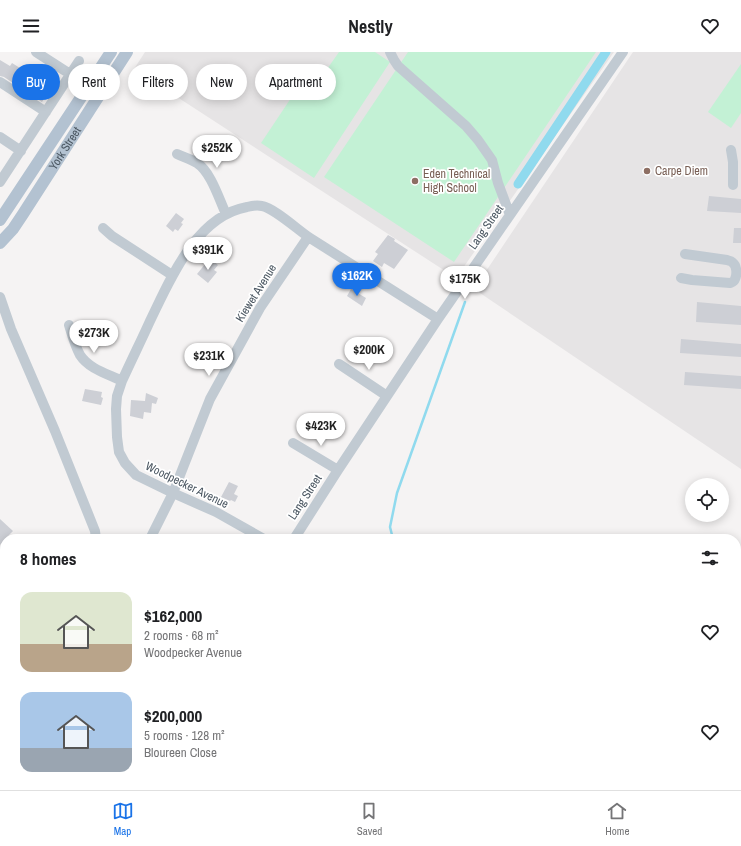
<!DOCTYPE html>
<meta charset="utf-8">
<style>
body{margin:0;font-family:"Archivo Narrow",sans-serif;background:#f6f6f6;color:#202124;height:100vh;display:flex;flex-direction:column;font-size:15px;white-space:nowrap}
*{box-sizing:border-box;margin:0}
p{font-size:13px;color:#757577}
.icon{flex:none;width:22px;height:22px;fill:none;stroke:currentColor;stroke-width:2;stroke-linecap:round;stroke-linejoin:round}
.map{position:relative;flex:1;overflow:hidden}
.panel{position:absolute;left:0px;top:482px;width:741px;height:256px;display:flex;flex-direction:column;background:#fff;border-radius:16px 16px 0 0;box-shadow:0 2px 10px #0003}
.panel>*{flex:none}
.top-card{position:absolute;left:12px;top:12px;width:400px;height:36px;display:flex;gap:8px}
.buttons{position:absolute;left:685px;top:426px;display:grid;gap:8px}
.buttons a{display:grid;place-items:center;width:44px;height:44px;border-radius:50%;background:#fff;box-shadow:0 2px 10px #0003;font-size:20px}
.price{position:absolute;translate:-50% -34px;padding:0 9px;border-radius:14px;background:#fff;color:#222;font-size:13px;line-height:26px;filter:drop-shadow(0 1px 2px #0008)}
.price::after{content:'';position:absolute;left:50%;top:24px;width:12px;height:9px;margin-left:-6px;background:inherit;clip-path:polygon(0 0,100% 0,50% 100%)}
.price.selected{background:#1a73e8;color:#fff}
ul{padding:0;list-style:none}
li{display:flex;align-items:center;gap:12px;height:100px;padding:0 20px}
li span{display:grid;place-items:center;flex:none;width:112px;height:80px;border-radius:12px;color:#555}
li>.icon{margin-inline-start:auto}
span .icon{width:48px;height:48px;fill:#fffc;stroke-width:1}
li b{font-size:17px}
h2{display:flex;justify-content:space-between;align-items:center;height:48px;padding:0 20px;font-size:17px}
.pill{padding:0 14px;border-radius:18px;background:#fff;box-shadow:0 2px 10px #0003;font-size:14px;line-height:36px}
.pill.selected{background:#1a73e8;color:#fff}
header{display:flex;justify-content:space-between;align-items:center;height:52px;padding:0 20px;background:#fff;font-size:18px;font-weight:800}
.tabs{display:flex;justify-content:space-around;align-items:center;height:56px;border-top:1px solid #e0e0e0;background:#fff;font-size:11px;color:#757577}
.tabs a{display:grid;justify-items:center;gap:2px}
.tabs .selected{color:#1a73e8}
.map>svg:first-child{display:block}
.education{fill:#e6e4e5}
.green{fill:#c3f1d5}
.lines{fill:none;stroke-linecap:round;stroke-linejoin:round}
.stream{stroke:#90daee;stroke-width:2.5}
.canal{stroke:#90daee;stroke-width:9}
.building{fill:#cdcfd5}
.minor{stroke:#c1cad2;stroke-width:10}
.major{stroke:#b3c2d1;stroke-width:12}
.education-dot{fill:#8d6e63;stroke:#fff;stroke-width:1.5}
.labels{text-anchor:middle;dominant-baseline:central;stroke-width:3.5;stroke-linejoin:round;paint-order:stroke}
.street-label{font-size:12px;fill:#4a5661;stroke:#fff}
.education-label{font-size:12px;fill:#785e54;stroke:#fff;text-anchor:start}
</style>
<header><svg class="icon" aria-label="menu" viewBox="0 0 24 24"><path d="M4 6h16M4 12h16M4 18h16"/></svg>Nestly<svg class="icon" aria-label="heart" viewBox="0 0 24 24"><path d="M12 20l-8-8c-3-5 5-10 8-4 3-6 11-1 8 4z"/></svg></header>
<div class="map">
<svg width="741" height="738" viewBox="0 0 741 738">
<rect width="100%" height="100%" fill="#f5f3f3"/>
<path class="education" d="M145,0H614L456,226L134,17Z
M633,0H741V417L474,237Z"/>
<path class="green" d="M339,0H375L390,10L314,126L261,91L313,13L325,20Z
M408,0H596L454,210L324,125Z
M741,12V61L731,76L708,60Z
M145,733H174L176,738H146Z"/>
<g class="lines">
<path class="stream" d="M393,487L390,475L397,441L465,250
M444,733L446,738"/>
<path class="canal" d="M518,132L606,0"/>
</g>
<path class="building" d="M0,8L10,14L12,11L20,16L18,19L49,39L42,50L4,25L0,24Z
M709,144L741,147V161L707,159Z
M176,161L184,167L181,171L183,172L178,179L175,177L173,180L166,174Z
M734,176H741V191H733Z
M388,183L395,187L394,189L408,198L394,217L384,211L382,215L373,209L378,202L375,200Z
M210,206L218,213L214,218L217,220L208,231L197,222Z
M351,237L366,246L362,254L347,244Z
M697,250L741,254V273L696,270Z
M681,287L741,292V305L680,301Z
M685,320L741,324V337L684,333Z
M85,337L102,340L101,345L103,346L101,353L82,349Z
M146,341L158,346L156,352L152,351L151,361L144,360L143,367L130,364L131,348L145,349Z
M229,430L238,434L234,442L238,444L235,450L231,448L230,449L221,445Z
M0,467L13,479L5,487L0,493Z"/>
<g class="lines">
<path class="minor" d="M36,0L70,22
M390,0L394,8L398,14L466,74L478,88L492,108L498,131L510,163
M0,30L46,60
M0,85L21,99
M731,98L733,110V133
M177,102C183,105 191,107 197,111C211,120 219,147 226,162
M0,130L79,9
M103,176L112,184L172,223
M681,226L692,228L730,231C733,230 734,230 735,227C737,223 737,214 733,211C732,209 729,209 727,208L685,202
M0,245L11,277L55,379L95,479L96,487
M69,273C72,283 75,294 80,303C89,317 108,322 122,329
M339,312L387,344
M293,391L338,418
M150,487L173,441L210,347L260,256L308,185
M264,487L216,460L173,441L136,423L125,411L119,400L117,385L116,357L117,344L122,329C131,309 141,289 150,269C170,228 196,164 247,155C251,154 257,153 262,154C274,156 298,178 310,186C352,213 395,240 438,267
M294,487L338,418L438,267L623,0
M0,541L5,540
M736,695L741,691
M228,733L230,738
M674,738L683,733"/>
<g class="major">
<path d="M0,168L111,0"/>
<path id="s1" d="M0,191L13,177L23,162L127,0"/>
</g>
</g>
<g class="education-dot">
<circle cx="647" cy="119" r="4"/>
<circle cx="415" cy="129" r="4"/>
</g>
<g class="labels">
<g class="street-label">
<text stroke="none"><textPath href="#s1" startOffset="115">York Street</textPath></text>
<text transform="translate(486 175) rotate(-55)">Lang Street</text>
<text transform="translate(256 241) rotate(-58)">Kiewet Avenue</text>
<text transform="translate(187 433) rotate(26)">Woodpecker Avenue</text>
<text transform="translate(305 445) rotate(-57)">Lang Street</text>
</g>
<g class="education-label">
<text x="655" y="119">Carpe Diem</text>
<text x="423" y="122">Eden Technical<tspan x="423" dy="14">High School</tspan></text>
</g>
</g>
</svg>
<div class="buttons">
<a><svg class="icon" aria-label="locate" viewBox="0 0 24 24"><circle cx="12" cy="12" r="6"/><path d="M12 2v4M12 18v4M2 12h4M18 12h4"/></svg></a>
</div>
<b class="price" style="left:217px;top:117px">$252K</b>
<b class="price" style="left:208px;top:219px">$391K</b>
<b class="price selected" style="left:357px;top:245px">$162K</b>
<b class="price" style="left:465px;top:248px">$175K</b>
<b class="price" style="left:94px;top:302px">$273K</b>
<b class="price" style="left:369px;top:319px">$200K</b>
<b class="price" style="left:209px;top:325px">$231K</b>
<b class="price" style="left:321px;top:395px">$423K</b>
<div class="top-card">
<a class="pill selected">Buy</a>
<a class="pill">Rent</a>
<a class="pill">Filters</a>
<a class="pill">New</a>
<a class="pill">Apartment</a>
</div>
<section class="panel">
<h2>8 homes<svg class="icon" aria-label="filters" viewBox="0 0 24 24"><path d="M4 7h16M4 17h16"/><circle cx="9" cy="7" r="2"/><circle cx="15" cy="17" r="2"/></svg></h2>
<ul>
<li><span style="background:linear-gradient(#dfe7d0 65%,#b9a48a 0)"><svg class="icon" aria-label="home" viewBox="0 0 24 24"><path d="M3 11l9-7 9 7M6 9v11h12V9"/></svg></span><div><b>$162,000</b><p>2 rooms · 68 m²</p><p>Woodpecker Avenue</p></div><svg class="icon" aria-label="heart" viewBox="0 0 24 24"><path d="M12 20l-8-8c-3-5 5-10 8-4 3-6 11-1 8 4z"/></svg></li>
<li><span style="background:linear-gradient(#a9c7e8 70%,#9aa5b1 0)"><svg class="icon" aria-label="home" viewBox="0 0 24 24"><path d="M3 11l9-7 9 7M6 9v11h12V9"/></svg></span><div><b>$200,000</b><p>5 rooms · 128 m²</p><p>Bloureen Close</p></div><svg class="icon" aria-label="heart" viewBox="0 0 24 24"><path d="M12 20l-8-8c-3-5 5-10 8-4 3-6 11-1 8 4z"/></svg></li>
</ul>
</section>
</div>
<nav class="tabs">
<a class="selected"><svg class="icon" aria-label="map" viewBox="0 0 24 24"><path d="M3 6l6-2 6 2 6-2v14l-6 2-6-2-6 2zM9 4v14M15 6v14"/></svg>Map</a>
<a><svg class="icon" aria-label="saved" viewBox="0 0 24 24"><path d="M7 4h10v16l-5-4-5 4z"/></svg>Saved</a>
<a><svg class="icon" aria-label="home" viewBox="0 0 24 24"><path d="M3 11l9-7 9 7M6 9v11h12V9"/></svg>Home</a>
</nav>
